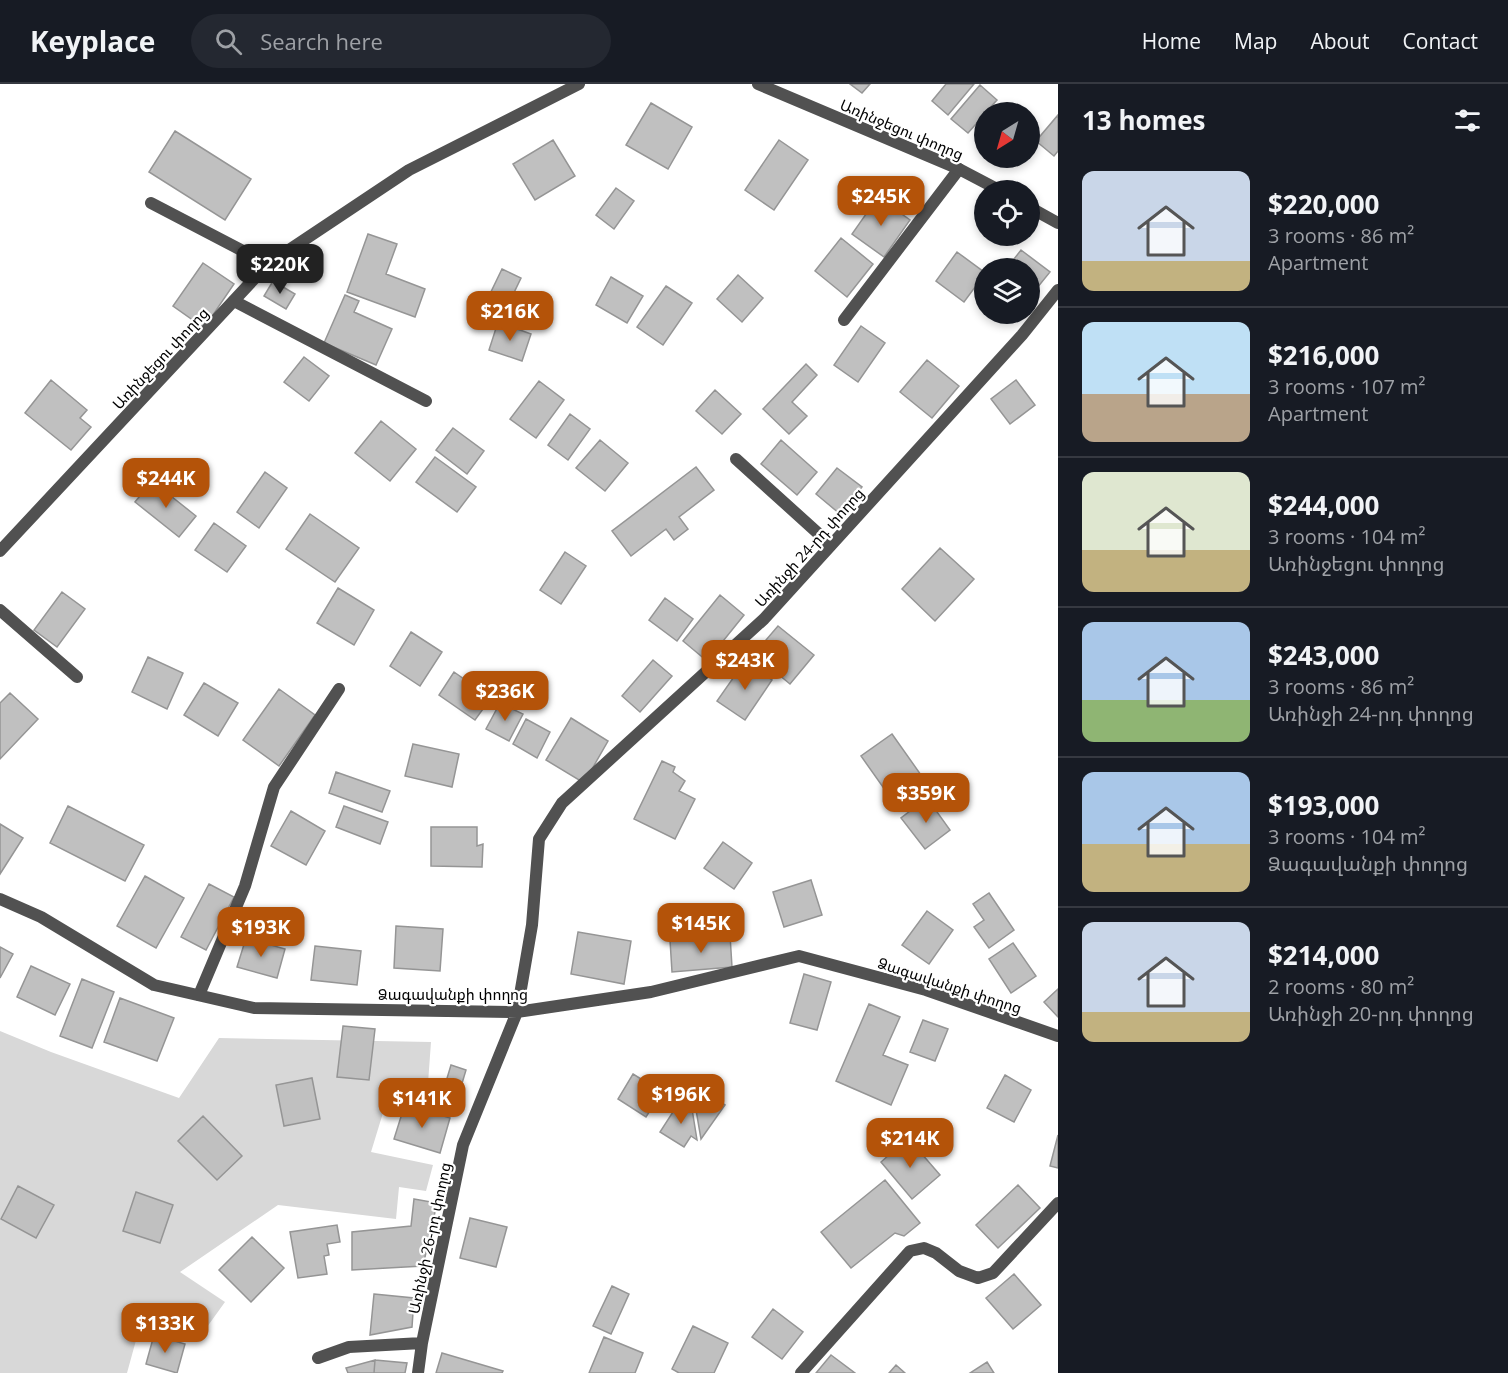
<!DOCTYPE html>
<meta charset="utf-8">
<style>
body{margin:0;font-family:"Open Sans","Noto Sans Armenian",sans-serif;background:#242831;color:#f1f3f6;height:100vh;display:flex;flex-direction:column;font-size:22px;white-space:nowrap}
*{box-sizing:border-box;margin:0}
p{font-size:20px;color:#9ea1a6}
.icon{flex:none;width:33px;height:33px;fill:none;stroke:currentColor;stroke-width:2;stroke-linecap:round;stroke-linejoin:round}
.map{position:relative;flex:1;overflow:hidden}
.sheet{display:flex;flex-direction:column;background:#171b24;width:450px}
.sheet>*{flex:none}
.needle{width:39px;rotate:217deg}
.buttons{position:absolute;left:974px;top:18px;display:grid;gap:12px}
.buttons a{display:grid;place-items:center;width:66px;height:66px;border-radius:50%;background:#171b24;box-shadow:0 3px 9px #0003;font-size:30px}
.price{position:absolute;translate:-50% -51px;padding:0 14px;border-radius:12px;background:#b45309;color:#fff;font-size:20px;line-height:39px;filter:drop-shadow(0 2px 3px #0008)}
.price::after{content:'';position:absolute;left:50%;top:36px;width:18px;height:14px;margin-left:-9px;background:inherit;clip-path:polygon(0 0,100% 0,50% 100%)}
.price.current{background:#222;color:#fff}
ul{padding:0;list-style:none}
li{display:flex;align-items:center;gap:18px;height:150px;padding:0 24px}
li+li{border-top:2px solid #363941}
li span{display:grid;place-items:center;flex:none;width:168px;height:120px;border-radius:12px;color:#555}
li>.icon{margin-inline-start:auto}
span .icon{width:72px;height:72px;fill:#fffc;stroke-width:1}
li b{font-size:26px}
h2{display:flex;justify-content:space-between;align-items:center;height:72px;padding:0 24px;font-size:26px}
header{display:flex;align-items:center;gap:36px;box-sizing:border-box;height:84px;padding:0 30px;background:#171b24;border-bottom:2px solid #363941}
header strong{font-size:28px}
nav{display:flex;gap:33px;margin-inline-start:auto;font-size:21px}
.search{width:420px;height:54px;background:#242831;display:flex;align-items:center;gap:15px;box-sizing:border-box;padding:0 21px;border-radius:33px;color:#9ea1a6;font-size:22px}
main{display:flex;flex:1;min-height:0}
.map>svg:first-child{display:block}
.green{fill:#d8d8d8}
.building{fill:#c0c0c0;stroke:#959595;stroke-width:1.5}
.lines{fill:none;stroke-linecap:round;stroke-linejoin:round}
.service{stroke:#515151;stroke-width:12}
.minor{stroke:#515151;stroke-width:12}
.tertiary{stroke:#515151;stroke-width:12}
.labels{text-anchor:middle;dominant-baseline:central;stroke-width:4.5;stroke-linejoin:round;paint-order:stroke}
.street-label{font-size:15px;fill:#000;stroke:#fff}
</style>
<header>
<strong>Keyplace</strong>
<div class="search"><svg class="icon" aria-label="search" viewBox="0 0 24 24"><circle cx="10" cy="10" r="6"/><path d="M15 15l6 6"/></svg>Search here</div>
<nav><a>Home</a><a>Map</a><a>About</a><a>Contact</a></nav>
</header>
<main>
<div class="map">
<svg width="1058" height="1289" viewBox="0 0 1058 1289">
<rect width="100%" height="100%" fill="#fff"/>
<path class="green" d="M0,947L51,968L179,1014L219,954L431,958L427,1013L390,1006L371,1068L433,1081L426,1107L399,1103L396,1135L278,1121L180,1188L225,1218L207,1243L146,1220L127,1289H0Z"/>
<path class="building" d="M850,0H870L862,9Z
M946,0H974L948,31L932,17Z
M980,1L997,16L986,28H984V31L968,49L951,35Z
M651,19L692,43L668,85L626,61Z
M1058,31V67L1054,72L1036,57Z
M175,47L251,95L225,136L149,88Z
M553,56L575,92L535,116L513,80Z
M779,56L808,76L774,126L745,106Z
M616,104L634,117L614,145L596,131Z
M878,113L910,136L884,173L852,150Z
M368,150L397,160L386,190L425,205L415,233L347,208Z
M841,154L873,180L847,213L815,187Z
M1021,166L1050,188L1029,214V184H1007Z
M957,168L984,188V191L964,218L936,197Z
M203,179L234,200L204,244L173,222Z
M502,185L521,194L508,221L489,212Z
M738,191L763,214L742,238L717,215Z
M611,193L643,212L627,239L596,221Z
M273,197L295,210L286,225L264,212Z
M666,202L692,219L663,261L637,243Z
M345,211L359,217L354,228L392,245L376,281L324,259Z
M498,238L531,250L522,277L489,266Z
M861,242L885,259L858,298L834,281Z
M304,273L329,292L309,317L284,298Z
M927,276L959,302L932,334L900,308Z
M806,280L817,291L792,318L807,332L789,350L763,325Z
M51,296L87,326L80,334L91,343L71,366L25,329Z
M1016,296L1035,321L1010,340L991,315Z
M539,297L564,316L536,354L510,335Z
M715,306L741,330L722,350L696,327Z
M570,330L590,345L568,376L548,361Z
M381,337L416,365L390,397L355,369Z
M453,344L484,367L467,390L436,366Z
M600,356L628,379L605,407L576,384Z
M781,356L817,388L797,411L761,380Z
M435,373L476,403L457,428L416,398Z
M696,383L714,406L679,433L688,445L674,456L666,445L631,472L612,447Z
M837,384L862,403L840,430L816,410Z
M265,388L287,404L259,444L237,428Z
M152,397L196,432L179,453L135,418Z
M310,430L359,464L335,498L286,465Z
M214,439L246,462L227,488L195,466Z
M940,464L974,495L935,537L902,505Z
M565,468L586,482L561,520L540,506Z
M338,504L374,526L354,561L317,539Z
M62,508L85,525L57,563L34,546Z
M720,511L744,531L707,577L683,557Z
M665,514L693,535L677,557L649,536Z
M778,542L814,571L790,600L754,570Z
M411,548L442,568L420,602L390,582Z
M148,573L183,589L167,625L132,608Z
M653,576L672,592L640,628L622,612Z
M745,577L772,596L745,636L717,617Z
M454,588L491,614L475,636L439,611Z
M204,599L238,619L218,652L184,631Z
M279,605L315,631L279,682L243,656Z
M10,609L38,635L0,675V619Z
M500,619L523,630L509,657L486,645Z
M571,634L608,657L584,699L546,676Z
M526,635L550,648L537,674L513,660Z
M892,650L921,691L890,713L861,672Z
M413,660L459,670L452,703L405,692Z
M662,677L675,683L673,688L685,697L679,707L695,715L675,755L634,735Z
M336,688L390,707L382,728L329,709Z
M927,714L950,746L925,765L901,734Z
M68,722L144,761L125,797L50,759Z
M344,722L388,738L380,760L336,743Z
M291,727L325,747L306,781L271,762Z
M0,740L23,754L0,790Z
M431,743H477V762L483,760L482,783L431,782Z
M723,758L752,779L734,805L704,784Z
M145,792L184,814L156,864L117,842Z
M811,796L822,831L784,843L773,808Z
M209,800L234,813L206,866L181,853Z
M989,809L1014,846L989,864L974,843L984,836L973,820Z
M927,827L953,846L929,880L902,861Z
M396,842L443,845L440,887L394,884Z
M578,848L631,857L624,900L571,890Z
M730,851L732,883L672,888L670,856Z
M246,854L285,865L277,894L237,883Z
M1013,859L1036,892L1011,909L989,875Z
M315,862L361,867L357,901L311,896Z
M0,863L13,870L0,894Z
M31,882L70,900L55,931L17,913Z
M804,890L831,898L817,946L790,939Z
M82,895L114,908L92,964L60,952Z
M1058,905V933L1044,918Z
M120,914L174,934L157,977L104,958Z
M869,920L900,933L883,971L908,981L891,1021L836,997Z
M923,936L948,945L935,977L910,968Z
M343,942L375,945L369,996L337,993Z
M451,981L466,986L454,1026L439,1021Z
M633,990L662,1008L646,1033L618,1015Z
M1005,991L1031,1006L1014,1038L987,1024Z
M312,994L320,1035L284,1042L276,1001Z
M708,1008L725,1021L701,1055L696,1026Z
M680,1017L692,1025L697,1056L691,1052L684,1063L660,1048Z
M405,1020L450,1034L440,1069L394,1055Z
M203,1032L242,1072L217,1096L178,1057Z
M1058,1051V1084L1050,1082Z
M908,1054L940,1091L912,1115L881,1078Z
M885,1096L920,1139L904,1152L895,1149L851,1184L821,1148Z
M1018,1101L1040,1124L998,1164L976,1141Z
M18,1102L54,1121L36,1154L1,1135Z
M136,1108L173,1121L160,1159L123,1147Z
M414,1115L437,1119L423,1182L352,1186V1148L411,1142Z
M470,1134L507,1143L496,1183L460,1174Z
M337,1141L340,1158L327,1160L329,1171L324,1172L327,1190L298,1194L290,1148Z
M252,1153L284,1184L251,1218L219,1186Z
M1014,1190L1041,1221L1013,1245L986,1214Z
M612,1202L629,1210L611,1250L593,1242Z
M374,1210L414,1214L412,1243L370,1251Z
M773,1225L803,1248L782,1275L752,1253Z
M693,1242L728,1259L714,1289H679L672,1285Z
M154,1251L185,1260L177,1289L146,1280Z
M604,1253L643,1269L635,1289H589Z
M442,1269L503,1287L502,1289H436Z
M831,1271L855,1289H816Z
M375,1276L407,1279L405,1289H374Z
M375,1276L374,1289H348L346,1284Z
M987,1278L994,1289H970Z
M896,1281L905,1289H889Z"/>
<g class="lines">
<path class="service" d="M151,119L268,180
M199,911L245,802L274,703L339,605"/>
<path class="minor" d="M234,217L426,317
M844,236L959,85
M736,375L831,461
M0,526L77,593
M0,815L41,833L154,901L254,924L517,928L651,908L799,872L926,906L1058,952
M318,1274L349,1263L422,1259
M418,1289L422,1259L463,1061L517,928L532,841L539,755L562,719L764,535L1022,251L1058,206
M801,1289L910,1167L924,1164L936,1169L959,1187L978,1194L993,1189L1058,1119"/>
<path class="tertiary" d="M758,0L959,85L999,106
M1029,123L1058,139
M0,467L268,180L409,86L579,0"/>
</g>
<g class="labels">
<g class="street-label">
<text transform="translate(902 45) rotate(23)">Առինջեցու փողոց</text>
<text transform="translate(160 274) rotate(-47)">Առինջեցու փողոց</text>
<text transform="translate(809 463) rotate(-48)">Առինջի 24-րդ փողոց</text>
<text transform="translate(950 901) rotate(18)">Ձագավանքի փողոց</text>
<text x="453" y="910">Ձագավանքի փողոց</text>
<text transform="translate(429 1154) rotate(-78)">Առինջի 26-րդ փողոց</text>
</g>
</g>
</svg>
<div class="buttons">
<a><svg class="needle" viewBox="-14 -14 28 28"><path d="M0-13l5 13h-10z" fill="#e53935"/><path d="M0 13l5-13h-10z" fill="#9ea1a6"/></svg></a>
<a><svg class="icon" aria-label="locate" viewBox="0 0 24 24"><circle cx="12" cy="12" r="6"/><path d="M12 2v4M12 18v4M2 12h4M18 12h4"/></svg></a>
<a><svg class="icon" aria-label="layers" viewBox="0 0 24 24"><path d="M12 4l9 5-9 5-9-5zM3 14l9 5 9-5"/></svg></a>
</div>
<b class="price" style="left:881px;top:143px">$245K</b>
<b class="price current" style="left:280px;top:211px">$220K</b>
<b class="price" style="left:510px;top:258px">$216K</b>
<b class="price" style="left:166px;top:425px">$244K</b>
<b class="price" style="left:745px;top:607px">$243K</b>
<b class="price" style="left:505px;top:638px">$236K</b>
<b class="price" style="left:926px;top:740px">$359K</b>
<b class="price" style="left:701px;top:870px">$145K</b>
<b class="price" style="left:261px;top:874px">$193K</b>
<b class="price" style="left:681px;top:1041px">$196K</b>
<b class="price" style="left:422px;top:1045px">$141K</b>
<b class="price" style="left:910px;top:1085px">$214K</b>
<b class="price" style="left:165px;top:1270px">$133K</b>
</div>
<section class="sheet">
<h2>13 homes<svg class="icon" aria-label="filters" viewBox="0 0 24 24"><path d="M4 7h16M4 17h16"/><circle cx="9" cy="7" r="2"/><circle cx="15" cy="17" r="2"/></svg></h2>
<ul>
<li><span style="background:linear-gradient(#c9d6e8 75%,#c2b280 0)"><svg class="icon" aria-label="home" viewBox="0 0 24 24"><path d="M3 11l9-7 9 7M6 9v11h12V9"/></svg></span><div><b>$220,000</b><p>3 rooms · 86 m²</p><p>Apartment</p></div></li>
<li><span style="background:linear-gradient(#bfe0f5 60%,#b9a48a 0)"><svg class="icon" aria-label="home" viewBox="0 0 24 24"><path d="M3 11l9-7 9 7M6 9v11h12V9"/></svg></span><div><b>$216,000</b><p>3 rooms · 107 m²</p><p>Apartment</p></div></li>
<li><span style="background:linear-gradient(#dfe7d0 65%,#c2b280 0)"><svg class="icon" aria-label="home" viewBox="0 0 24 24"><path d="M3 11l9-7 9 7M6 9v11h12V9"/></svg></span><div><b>$244,000</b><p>3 rooms · 104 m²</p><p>Առինջեցու փողոց</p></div></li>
<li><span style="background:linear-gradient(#a9c7e8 65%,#8fb573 0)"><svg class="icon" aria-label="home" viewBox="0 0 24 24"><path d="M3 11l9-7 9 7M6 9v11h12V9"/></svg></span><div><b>$243,000</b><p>3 rooms · 86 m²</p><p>Առինջի 24-րդ փողոց</p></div></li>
<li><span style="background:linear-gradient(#a9c7e8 60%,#c2b280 0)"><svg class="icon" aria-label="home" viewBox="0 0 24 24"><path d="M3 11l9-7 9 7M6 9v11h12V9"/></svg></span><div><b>$193,000</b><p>3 rooms · 104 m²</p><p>Ձագավանքի փողոց</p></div></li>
<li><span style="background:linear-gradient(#c9d6e8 75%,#c2b280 0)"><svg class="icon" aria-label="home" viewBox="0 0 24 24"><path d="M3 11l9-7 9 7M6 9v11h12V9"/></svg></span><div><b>$214,000</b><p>2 rooms · 80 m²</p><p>Առինջի 20-րդ փողոց</p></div></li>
</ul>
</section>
</main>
